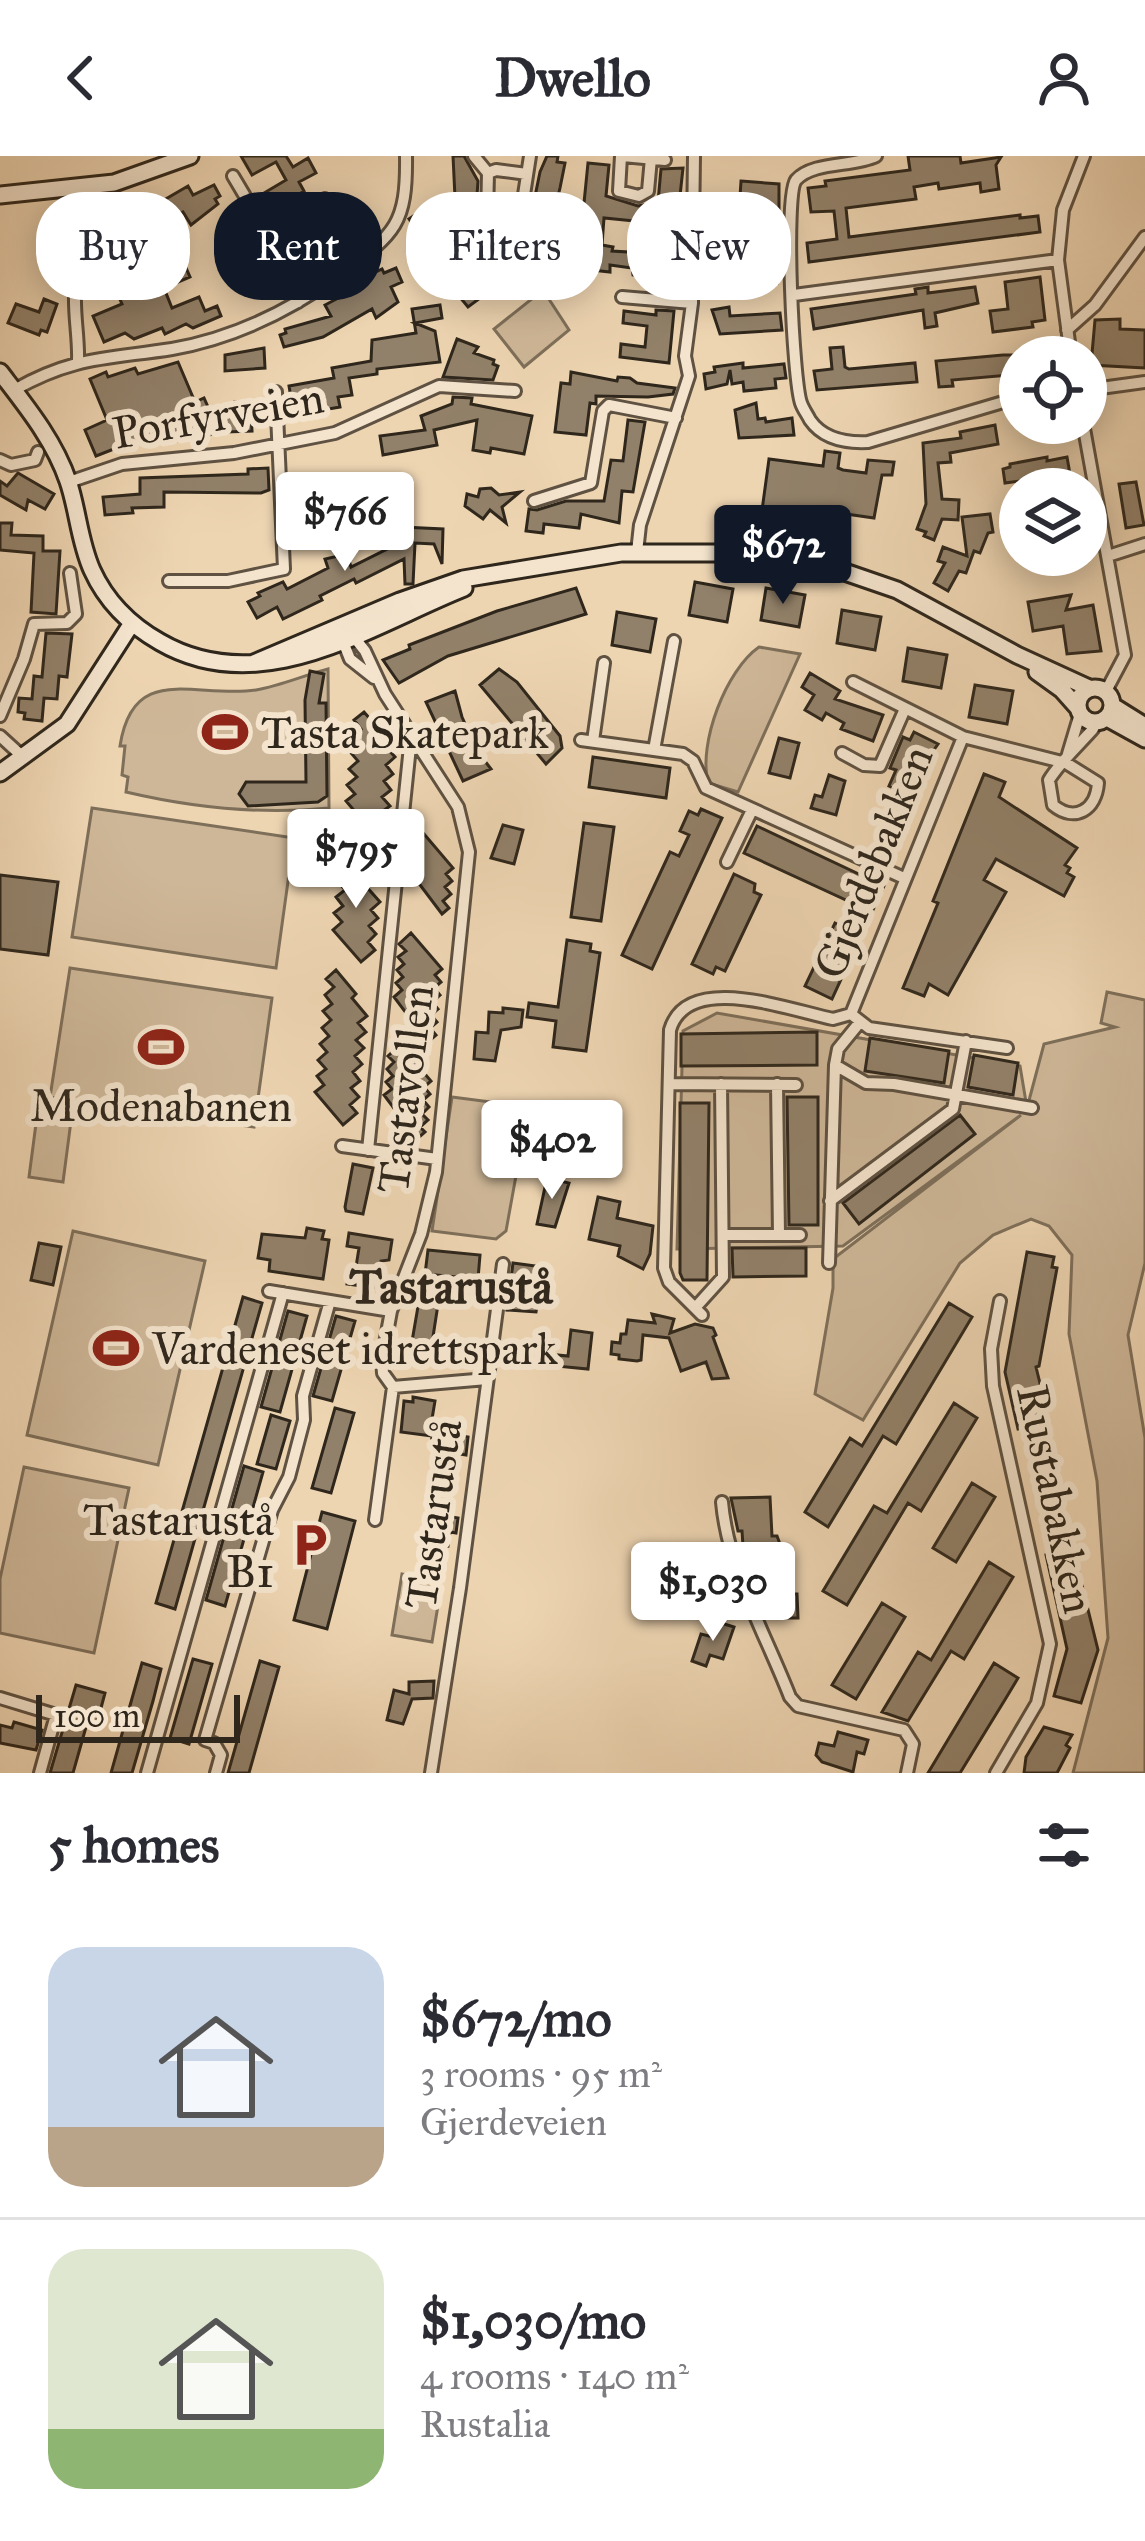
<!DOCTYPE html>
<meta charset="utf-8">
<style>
body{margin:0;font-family:"IM FELL Great Primer",serif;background:#f2f2f3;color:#2b2b33;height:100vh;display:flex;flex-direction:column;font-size:45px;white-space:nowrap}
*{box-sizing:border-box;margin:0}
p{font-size:39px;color:#7c7c81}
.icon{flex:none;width:66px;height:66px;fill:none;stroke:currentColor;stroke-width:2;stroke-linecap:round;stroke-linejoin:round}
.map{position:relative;height:1617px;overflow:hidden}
.drawer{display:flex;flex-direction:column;background:#fff;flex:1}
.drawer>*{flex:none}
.top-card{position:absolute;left:36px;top:36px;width:1074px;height:108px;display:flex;gap:24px}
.tools{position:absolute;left:999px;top:180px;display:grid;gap:24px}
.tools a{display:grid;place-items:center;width:108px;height:108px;border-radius:50%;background:#fff;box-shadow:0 6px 30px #0003;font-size:60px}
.scale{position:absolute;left:36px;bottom:30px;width:204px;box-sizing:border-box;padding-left:12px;border:6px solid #2f271c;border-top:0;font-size:33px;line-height:42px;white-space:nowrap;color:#2f271c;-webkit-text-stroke:9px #f4e4cd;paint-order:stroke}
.price{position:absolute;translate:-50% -102px;padding:0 27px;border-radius:12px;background:#fff;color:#222;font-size:39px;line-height:78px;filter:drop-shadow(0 3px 6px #0008)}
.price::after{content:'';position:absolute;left:50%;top:72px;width:36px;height:27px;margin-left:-18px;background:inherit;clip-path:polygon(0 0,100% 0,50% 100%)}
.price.current{background:#111827;color:#fff}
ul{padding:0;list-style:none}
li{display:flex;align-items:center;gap:36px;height:300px;padding:0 48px}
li+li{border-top:3px solid #e1e1e2}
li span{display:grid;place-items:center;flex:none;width:336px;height:240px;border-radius:36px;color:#555}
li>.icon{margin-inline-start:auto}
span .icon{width:144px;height:144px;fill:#fffc;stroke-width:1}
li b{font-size:51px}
h2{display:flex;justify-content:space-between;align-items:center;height:144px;padding:0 48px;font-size:51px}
.tag{padding:0 42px;border-radius:48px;background:#fff;box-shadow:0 6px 30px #0003;font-size:42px;line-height:108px}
.tag.current{background:#111827;color:#fff}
header{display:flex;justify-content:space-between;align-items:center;height:156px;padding:0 48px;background:#fff;font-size:54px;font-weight:800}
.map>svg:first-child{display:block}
.green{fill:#ceb798;stroke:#7e6f5a;stroke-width:3}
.building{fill:#92816a;stroke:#2f271c;stroke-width:3}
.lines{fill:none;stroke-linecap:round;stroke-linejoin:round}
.street-casing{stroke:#5f5242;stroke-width:16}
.secondary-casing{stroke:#2f271c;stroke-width:21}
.street{stroke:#f4e4cd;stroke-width:10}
.secondary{stroke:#f4e4cd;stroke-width:15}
.labels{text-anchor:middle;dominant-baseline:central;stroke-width:12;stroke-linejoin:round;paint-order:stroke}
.street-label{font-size:45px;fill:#2f271c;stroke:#f4e4cd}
.poi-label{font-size:45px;fill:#2f271c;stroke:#f4e4cd;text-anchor:start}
.neighbourhood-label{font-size:48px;font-weight:bold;fill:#2f271c;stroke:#f4e4cd}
</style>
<header><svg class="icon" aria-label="back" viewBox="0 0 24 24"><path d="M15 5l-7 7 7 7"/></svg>Dwello<svg class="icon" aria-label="person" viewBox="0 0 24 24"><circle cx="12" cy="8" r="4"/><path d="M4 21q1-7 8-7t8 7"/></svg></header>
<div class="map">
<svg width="1145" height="1617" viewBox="0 0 1145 1617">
<rect width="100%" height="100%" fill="#eed5b2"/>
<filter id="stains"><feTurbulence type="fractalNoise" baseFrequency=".00167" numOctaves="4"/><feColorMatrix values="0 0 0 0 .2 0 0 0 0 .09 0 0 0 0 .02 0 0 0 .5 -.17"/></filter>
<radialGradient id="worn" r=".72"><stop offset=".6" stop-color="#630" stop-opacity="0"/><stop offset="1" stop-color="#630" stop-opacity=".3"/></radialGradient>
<path class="green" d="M543,134L569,174L524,211L494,173Z
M759,491L800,498L738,636L708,627C698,587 726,514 759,491Z
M328,513L329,652C259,659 194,652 126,636L128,621L122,619L125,590H120C133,505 196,543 256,534C280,530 305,519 328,513Z
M92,652L294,682L276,812L72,781Z
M70,812L272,842L254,971L50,941Z
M1107,836L1145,844V1107L1128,1179L1145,1282V1617H1073L1108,1482L1097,1325L1069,1178L1072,1099L1049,1070L1031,1063L993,1079L960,1107L863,1264L815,1238L833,1132V1103L1021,959L843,1090L677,1093L683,875L717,857L1020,910L1027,952L1044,888L1115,871L1101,867Z
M452,941L522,950L527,959L506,1075L496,1083L432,1075Z
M37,960L71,965L63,1026L29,1021Z
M73,1075L205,1105L158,1309L27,1279Z
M24,1311L129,1332L94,1497L0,1477V1423Z
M402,1418L442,1425L432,1486L392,1479Z"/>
<path class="building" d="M241,0H286L293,11L308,2L316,17L299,26L304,35L273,55L271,50L266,53L259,40L286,24L276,6L252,19Z
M453,0H464L478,25L475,68H463L480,89L441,120L412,83L419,78L409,63L433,47L457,83Z
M547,0H558L557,6L565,7L560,32L551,68L530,65L540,16Z
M908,0H960L961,7L1001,1L996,9L999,33L981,36L980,27L939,33L938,27L914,31L916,43L846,52L849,81L1020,59V62L1038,60L1040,76L809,106L807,87L837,83L834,55L811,56L808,32L826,30L825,25L910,14Z
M588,7L609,9L606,40L638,50L658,46L661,13L683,12L676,77L654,74L655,67L604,62L602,89L613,91L612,95L681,99L677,125L633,119L632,112L610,109V116L564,111L567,85L580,87Z
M741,25L779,28V70L726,60L728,40L740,41Z
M214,29L220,40L215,43L218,48L191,69L183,56L150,75L144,73L93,93L82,68L155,43L157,48L188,30L193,39Z
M354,53L364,71L304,110L294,92Z
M523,80L538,99L468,151L454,134Z
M764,92L766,111L775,110L777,127L722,130L719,109L748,105L747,94Z
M179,96L190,121L164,132L172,152L199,141L205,155L217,150L221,160L193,172L186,168L165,178L162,172L134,183L125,177L104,186L93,160L122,148L108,117L151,103L153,107Z
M396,112L402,126L391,131L398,146L376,162L372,153L323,181L284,191L280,179L286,177L285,173L331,160L325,149L344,139L342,129L354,120L357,125L382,113L384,117Z
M1040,121L1045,164L1032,166L1033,171L993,176L990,155L1008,153L1005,126Z
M928,131V137L975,131L978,147L935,157L937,170L925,172L923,154L814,173L811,153L916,138L915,133Z
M44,143L57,148L47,176L41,174L39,179L8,167L16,148L39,156Z
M440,149L442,162L415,167L435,175L440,206L377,213V218L349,222L352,239L338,241L340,251L294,259L289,230L334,222L332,212L371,205L372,184L416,177L412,153Z
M729,151L730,160L780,157L782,174L720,178L712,154Z
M656,154L674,155L669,207L620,201L621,188L645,191L647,170L623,167L624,155L656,159Z
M1120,163V173L1145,174V212L1091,209L1095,164Z
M457,183L478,191L474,197L494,204L493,208L498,210L493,224L443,221Z
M843,191L845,211L849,213L915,207L917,226L817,234L814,215L832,213L830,192Z
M264,192L265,212L225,215V199Z
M1003,199H1020V218L952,224L953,230L939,231L936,205Z
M178,206L195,246L204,242L209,253L236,251L235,246L264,245V259H251L252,275L227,276V271L203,282L200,275L177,285L174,277H168L145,288L142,282L96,300L85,274L107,264L90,223L106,216L108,221L135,212L138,218Z
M743,207V212L784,208L786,222L775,223L776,232L744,235L743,226L732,228L730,214L727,228L706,233L704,218L715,216L714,211Z
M571,216L617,225L618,221L630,222L637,227L675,232L673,238L648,241L596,240V248L590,247L586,279L555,276L561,227L570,228Z
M453,241L472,242L471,248L532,260L524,298L491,292L490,297L473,294L477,264L434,274L437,289L383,299L380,280L425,274L421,260L452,248Z
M756,247L758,263L765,262L766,266L792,262L794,279L739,282L735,254Z
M628,264L645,266L633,336L622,335L619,367L581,358L579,372L544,368L543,377L526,375L529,353L537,354L566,345H604L611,304L623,305Z
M995,269L998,288L950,297L951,306L938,307L942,343L959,344L958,364L942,363L934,384L924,380L926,376L917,373L926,348L923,287L961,282L960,276Z
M825,295L840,297L838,312L843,314L866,317L868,304L894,306L892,319H882L874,362L846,358L844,378H834L760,369L769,303L823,310Z
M1047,301V305L1067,301L1070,318L1005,327L1003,313L1010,311V308Z
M268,312L269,334L261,337L164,336V351L132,352L133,357L105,359L103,341L140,338V322L248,318V313Z
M18,317L54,338L45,353L28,344L26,354L0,339V325L7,330Z
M341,321L352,369L311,375L308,355L333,352L331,323Z
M1136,326L1144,369L1126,372L1119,328Z
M491,332L499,339L520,336L502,351L506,367L490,354L483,363L465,350L467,338L478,341L480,333Z
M990,358L993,376L988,377L980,397L974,395L966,417L959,415L948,435L934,427L945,407L938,405L943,391L967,400L962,361Z
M0,367H12L11,379L43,380V395H60L56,458L31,456L34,397L0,394Z
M402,371L443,373L442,408L434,388L415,387L413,428H405L404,403L356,427L354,423L320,440L322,444L283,463L277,451L257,462L248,446L260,440L258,437L283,426L287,433L328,412L325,403L347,398L351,411L403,385Z
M695,426L733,433L727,466L689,459Z
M576,432L586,458L448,500L399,527L383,504L410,493L409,489L497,455Z
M766,432L805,439L799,471L761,464Z
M1071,439L1066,454L1093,449L1101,495L1067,498L1063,470L1033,475L1028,446Z
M842,454L881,461L875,494L837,487Z
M617,456L656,463L650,496L612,489Z
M46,477L72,478L67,521L59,520L57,543L44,542L42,565L24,563L25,557L18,556L19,542L32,543L34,520L42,521Z
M908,492L947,499L941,532L903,525Z
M499,513L517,526L560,580L562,592L546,608L480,529Z
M310,515L324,518L319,547H326L327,640L318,646L248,650L239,638L246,626H306L305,544Z
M810,517L840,535L835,543L883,559L873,585L841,573L844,567L826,557L822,564L805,554L814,539L802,531Z
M975,529L1013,535L1007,568L969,561Z
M455,535L462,561L478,596L491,613L463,625L426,546Z
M364,556L384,579L379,583L395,601L386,609L393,618L384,625L391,634L382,641L390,650L380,657L388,666L374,678L346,645L355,638L347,629L357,621L349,613L358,605L351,597L360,589L352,580L361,573L354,564Z
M914,576L938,588L931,598L935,599L931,612L927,609L920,632L911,640L889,630L896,614L890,612L903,581L910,584Z
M779,582L799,587L790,622L769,617Z
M593,601L670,612L666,642L589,631Z
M984,618L1005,626L999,641L1077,692L1065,709L1070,712L1067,717L1074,721L1064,740L996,703L984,724L1006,736L948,839L929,828L924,840L903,832L938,747L933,745Z
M829,619L845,625L836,659L811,652L815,639L822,641Z
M701,653L722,662L652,813L622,799L670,696L679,700L689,679L680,675L689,655L698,659Z
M584,667L614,671L601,765L571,761Z
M503,669L523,674L514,708L491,702Z
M757,670L884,730L872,756L744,697Z
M424,678L453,712L446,718L452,725L445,731L451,738L443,745L449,752L442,758L408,713L415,707L409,700L416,694L410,686Z
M349,700L369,723L364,728L380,746L371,754L378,762L369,770L376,778L368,786L375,794L361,806L333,774L342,766L334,757L343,750L336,741L345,734L338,725L347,717L339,709Z
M734,718L755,728L754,736L761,739L725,815L716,811L713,818L692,808Z
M0,719L58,726L48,799L0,793Z
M835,767L861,780L832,843L805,830Z
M411,777L442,813L435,819L441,826L434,832L440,839L432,846L438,853L431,859L437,866L430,872L436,879L428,886L394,841L402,834L396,827L403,821L397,814L404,808L398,801L406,795L399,788Z
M567,784L591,788L590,795L600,797L586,895L553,891L556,865L527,861L529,847L558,851Z
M336,814L356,838L352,842L367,860L358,867L366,876L356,884L364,892L355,900L362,908L353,916L360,925L351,932L359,941L350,949L357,957L343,969L315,936L324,929L317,920L326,913L318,904L327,896L320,888L329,880L322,872L331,864L323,855L332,848L325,839L334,831L326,823Z
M503,852L523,854L521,871L501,874L495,905L474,903L476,876L488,877L489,856L503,857Z
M817,876V909L681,910V878Z
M870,882L949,895L944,927L865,915Z
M400,889L431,925L424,931L430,938L423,944L429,951L422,958L428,964L420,971L425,976L417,983L384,939L392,933L386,926L393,920L387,913L394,906L388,900Z
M974,899L1018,907L1013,939L968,931Z
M787,941H818V1069H789Z
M680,947H709L707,1124H683L680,1117Z
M960,959L975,978L859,1068L843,1047Z
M353,1008L373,1012L363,1058L346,1055L345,1051Z
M547,1022L569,1027L555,1071L537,1068Z
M598,1041L620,1046L617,1062L653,1070L650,1098L643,1113L618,1100L620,1090L589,1083Z
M307,1072L324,1075L322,1083L329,1084L323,1123L269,1115L270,1104L258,1102L262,1078L305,1082Z
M349,1077L392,1084L389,1104L381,1105L377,1132L347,1128L349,1116L355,1117L359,1092L347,1090Z
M39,1087L61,1091L53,1129L31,1124Z
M732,1092H806V1120L733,1121Z
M428,1094L480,1099L478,1123L425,1118Z
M1027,1096L1054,1101L1052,1111L1057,1112L1039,1210L1036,1211L1047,1256L1043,1257L1045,1267L1018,1273L1005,1216Z
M513,1107L543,1111L536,1156L507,1154Z
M420,1139L439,1142L430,1200L410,1197Z
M243,1141L262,1147L175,1453L156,1447Z
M949,1147L972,1161L896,1288L883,1280L828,1371L805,1356L850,1282L862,1290Z
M288,1155L307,1160L280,1256L261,1251Z
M652,1158L674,1163L670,1177L695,1168L713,1172L716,1179L713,1181L728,1222L712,1223L706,1206L681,1215L669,1182L643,1179L641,1204L637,1205L619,1203V1199L611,1198L612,1186L620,1187L621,1178H626L628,1164L655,1167Z
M336,1160L355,1165L332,1245L313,1240Z
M571,1174L592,1177L588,1213L556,1210L557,1199L568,1200Z
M413,1241L435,1245L431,1269L441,1271L440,1277L468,1281L466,1299L436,1294L437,1290L431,1289L432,1280L401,1276L404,1245L413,1246Z
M954,1247L977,1262L921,1355L908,1347L847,1449L823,1435L874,1350L887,1357Z
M335,1252L354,1257L331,1337L312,1332Z
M271,1259L290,1265L276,1313L257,1308Z
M244,1310L263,1316L225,1450L206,1444Z
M972,1327L995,1341L956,1406L933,1392Z
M770,1341L772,1380H777L780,1388L785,1438H797L798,1462H778L773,1430H765V1417H752V1390H743L742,1375H738L731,1342Z
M322,1356L355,1365L327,1473L294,1464Z
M432,1358L458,1362L456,1377L450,1376L448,1390L431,1388V1394L419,1393L421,1375L429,1376Z
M1073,1393L1098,1494L1081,1547L1054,1540L1067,1493L1046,1399Z
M989,1406L1013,1421L964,1503L951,1495L908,1565L882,1556L918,1496L931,1504Z
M882,1447L905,1461L856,1543L832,1529Z
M718,1466L734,1471L723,1503L710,1499L706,1510L692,1505L701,1478L713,1481Z
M193,1503L212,1508L189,1588L170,1582Z
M260,1505L279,1511L249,1617H228Z
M142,1507L161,1513L153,1545L132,1617H111Z
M994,1507L1018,1522L1006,1542L960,1617H928Z
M434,1525L433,1542L412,1543L403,1568L387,1564L394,1534L409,1538V1526Z
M76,1529L105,1537L97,1567L88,1564L73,1617H50Z
M14,1566L42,1574L36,1594L0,1587V1569L12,1572Z
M1044,1571L1072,1579L1066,1589L1070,1592L1057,1617H1024L1026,1601Z
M838,1576L868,1584L864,1598L857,1596L853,1616L822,1606L816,1599L819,1587L834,1590Z"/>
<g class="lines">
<g class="street-casing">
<path id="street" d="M474,0L488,17L487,61L503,83L519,71L530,0
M621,0L619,35L639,40L648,35L651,2
M623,0L665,4
M876,0C854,11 813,5 796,24C784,39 793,224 801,247C803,253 807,258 810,264C823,283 847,287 868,286L1020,241
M488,17L496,14L527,18
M233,20L265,74V86L298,146
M265,74L325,43
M441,132L503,83
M794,139L1058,104
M622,141L692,147
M1067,174L1095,149L1145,81
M1071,201L1058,104L1063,54L1084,0
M78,204C79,179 72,150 76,125C81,99 157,89 182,83
M14,234C74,200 108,203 172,193C234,182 288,156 339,119C394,78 407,71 406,0
M1086,234L1145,226
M1083,267L1125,499L1106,535
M0,304L11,309L35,304L38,296
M69,326L122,308L234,297L335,277L439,230L515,235
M534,345L591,327L603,255L609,249L676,262
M637,396L640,369L689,220L685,200L692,147L694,0
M1108,400L1145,388
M169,425H228L284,413L276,236
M350,476L365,495L385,538L458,651L469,696L436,1016L421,1078L391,1155L382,1204L383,1217L393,1231L487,1223
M342,483L350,503L374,522
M853,526L963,581L1066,607L1098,627C1096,654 1075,667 1053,649L1049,624C1060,606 1078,590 1093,573L1095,566
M0,560L24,503L34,468L67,467L76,458L70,417
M0,580L23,601
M581,584L683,598L693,605L706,632L904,722
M593,585L604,507
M654,594L674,485
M842,597L864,609L880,610L904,555
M1068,598L1080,558
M727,706L752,654
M851,858L963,581
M835,909L866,927L894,928L1032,952
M670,928L796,929
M777,928L779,1079
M342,990L437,1003
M368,994L411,581
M830,1045L953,953L966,885
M723,1079H800
M829,1107L835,909L838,893L860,866
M269,1135L391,1155
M695,1152L723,1121L721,928
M702,1159L669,1126L664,1112L670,874C687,815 789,854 833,863L851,858L869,872L1007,892
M722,1346C728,1414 766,1479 790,1541L798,1550L904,1574L913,1588L907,1617
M375,1364L393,1231
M0,1542L56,1559L40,1617
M147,1617L283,1137
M216,1617L221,1599L214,1587L205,1584L272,1354L289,1321L304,1264L303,1240L330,1145
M431,1617L460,1432L503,1108
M996,1617L1037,1547L1050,1488L993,1230L991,1193L1000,1145"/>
</g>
<g class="secondary-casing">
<path id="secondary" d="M0,39L114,27L190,0
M0,216C26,250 54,284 68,325C78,354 79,385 92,414C106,445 130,469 160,486C262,545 369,470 464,432
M254,507L400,445L463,423L621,397H733L836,413L897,434L1017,499L1089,532
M1037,516L1062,534L1078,552
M1078 549a17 17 0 1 1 34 0a17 17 0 1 1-34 0Z
M1113,550L1145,570
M1107,562L1145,583
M0,617L67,568L132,467"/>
</g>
<use href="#street" class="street"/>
<use href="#secondary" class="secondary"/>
</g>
<defs>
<g id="stadium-bare" transform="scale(3.6)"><path d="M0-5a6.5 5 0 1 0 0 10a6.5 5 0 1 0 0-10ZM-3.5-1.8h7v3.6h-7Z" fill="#8f2418" stroke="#f4e4cd" stroke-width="2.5" paint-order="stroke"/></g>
<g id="parking-bare" transform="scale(3.6)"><path d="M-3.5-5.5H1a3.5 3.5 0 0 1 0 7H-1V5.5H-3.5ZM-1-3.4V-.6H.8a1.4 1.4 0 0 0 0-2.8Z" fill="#8f2418" stroke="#f4e4cd" stroke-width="2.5" paint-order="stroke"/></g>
</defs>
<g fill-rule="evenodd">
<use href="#stadium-bare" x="225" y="576"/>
<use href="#stadium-bare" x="161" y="891"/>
<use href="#stadium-bare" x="116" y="1192"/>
<use href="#parking-bare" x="310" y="1389"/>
</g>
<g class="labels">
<g class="street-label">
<text transform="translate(218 259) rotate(-10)">Porfyrveien</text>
<text transform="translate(873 706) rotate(-68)">Gjerdebakken</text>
<text transform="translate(405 933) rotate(-83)">Tastavollen</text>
<text transform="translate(1056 1343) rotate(78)">Rustabakken</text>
<text transform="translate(433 1358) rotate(-82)">Tastarustå</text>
</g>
<g class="poi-label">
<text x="261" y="576">Tasta Skatepark</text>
<text x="161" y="949" text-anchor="middle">Modenabanen</text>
<text x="152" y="1192">Vardeneset idrettspark</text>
<text x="274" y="1363" text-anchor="end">Tastarustå<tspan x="274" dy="52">B1</tspan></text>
</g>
<g class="neighbourhood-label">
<text x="451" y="1130">Tastarustå</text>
</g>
</g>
<rect width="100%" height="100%" filter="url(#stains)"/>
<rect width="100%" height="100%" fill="url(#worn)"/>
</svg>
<div class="tools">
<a><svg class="icon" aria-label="locate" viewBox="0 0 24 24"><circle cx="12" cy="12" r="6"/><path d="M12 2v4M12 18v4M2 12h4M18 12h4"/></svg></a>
<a><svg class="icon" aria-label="layers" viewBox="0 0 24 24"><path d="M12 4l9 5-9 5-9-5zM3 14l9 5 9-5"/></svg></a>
</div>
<div class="scale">100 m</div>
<b class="price" style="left:345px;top:418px">$766</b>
<b class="price current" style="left:783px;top:451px">$672</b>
<b class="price" style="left:356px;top:755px">$795</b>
<b class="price" style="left:552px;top:1046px">$402</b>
<b class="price" style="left:713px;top:1488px">$1,030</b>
<div class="top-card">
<a class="tag">Buy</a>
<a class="tag current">Rent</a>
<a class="tag">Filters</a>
<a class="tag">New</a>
</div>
</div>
<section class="drawer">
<h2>5 homes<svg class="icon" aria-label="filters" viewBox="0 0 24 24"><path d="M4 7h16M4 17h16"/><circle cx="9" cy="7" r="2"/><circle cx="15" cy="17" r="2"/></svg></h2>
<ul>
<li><span style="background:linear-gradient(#c9d6e8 75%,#b9a48a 0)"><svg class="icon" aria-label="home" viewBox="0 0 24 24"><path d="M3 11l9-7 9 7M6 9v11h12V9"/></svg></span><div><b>$672/mo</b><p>3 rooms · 95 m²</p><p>Gjerdeveien</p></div></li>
<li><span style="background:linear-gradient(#dfe7d0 75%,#8fb573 0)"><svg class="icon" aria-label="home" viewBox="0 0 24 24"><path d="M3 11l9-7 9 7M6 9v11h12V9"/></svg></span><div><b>$1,030/mo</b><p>4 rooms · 140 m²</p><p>Rustalia</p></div></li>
</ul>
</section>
